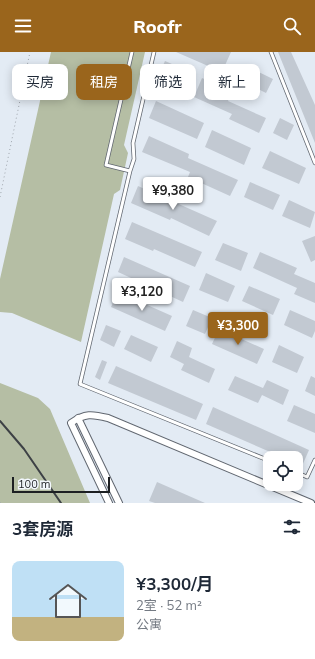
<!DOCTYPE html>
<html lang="zh">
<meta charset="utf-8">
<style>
body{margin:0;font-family:Mulish,"Noto Sans SC",sans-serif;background:#f6f6f7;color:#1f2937;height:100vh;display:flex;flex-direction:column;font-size:15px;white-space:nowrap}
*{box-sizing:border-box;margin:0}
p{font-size:13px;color:#747a83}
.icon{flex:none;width:22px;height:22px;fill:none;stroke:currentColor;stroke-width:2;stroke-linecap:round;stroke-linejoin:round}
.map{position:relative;height:451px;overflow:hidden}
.side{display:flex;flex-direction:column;background:#fff;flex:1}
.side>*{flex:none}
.guide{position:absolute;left:12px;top:12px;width:291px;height:36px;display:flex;gap:8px}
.tools{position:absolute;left:263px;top:399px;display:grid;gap:8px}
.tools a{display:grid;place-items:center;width:40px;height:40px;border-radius:8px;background:#fff;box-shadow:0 2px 10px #0003;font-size:20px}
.scale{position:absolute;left:12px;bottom:10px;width:98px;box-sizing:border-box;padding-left:4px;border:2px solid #1c1f22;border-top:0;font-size:11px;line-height:14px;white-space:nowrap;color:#1c1f22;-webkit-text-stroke:3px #f3f8fe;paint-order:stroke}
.price{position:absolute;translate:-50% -34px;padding:0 9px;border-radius:4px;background:#fff;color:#222;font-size:13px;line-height:26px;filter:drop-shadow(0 1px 2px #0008)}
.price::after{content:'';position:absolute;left:50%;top:24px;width:12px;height:9px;margin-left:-6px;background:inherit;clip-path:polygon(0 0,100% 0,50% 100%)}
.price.current{background:#9a651c;color:#fff}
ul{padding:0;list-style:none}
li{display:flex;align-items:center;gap:12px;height:100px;padding:0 12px}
li span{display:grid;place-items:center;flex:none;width:112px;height:80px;border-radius:8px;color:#555}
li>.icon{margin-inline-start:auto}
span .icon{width:48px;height:48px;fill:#fffc;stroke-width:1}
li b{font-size:17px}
h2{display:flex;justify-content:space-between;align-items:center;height:48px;padding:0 12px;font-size:17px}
.tag{padding:0 14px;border-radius:8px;background:#fff;box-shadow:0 2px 10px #0003;font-size:14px;line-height:36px}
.tag.current{background:#9a651c;color:#fff}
header{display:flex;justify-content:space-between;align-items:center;height:52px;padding:0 12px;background:#9a651c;color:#fff;font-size:18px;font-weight:800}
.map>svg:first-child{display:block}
.green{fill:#b5bea4}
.building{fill:#c2c9d2}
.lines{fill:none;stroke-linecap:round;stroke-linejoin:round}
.service-casing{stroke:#616770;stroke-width:4.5}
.minor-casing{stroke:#616770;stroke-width:8}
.path{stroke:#9ea4ab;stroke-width:1;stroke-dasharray:1 3;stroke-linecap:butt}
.service{stroke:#fff;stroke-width:3}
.minor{stroke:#fff;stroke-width:6}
.rail{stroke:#3d4145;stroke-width:2}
</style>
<header><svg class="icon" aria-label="menu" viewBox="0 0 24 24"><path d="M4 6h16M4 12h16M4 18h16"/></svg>Roofr<svg class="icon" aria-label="search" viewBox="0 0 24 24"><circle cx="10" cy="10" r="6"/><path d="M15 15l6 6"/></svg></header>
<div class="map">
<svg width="315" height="451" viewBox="0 0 315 451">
<rect width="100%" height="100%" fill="#e3ebf4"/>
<path class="green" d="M51,0H145L124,93L128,101L120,138L114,142L81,290L12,261L0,260V227Z
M0,331L38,346L50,357L90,451H0Z"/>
<path class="building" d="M176,0H231L222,20Z
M278,0H291L315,53V91Z
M165,9L193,21L184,41L156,29Z
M246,14L273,27L266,41L240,28Z
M202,26L232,39L228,49L266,66L259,81L229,67L232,62L194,45Z
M156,49L204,71L197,87L149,66Z
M280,66L294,73L287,88L273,81Z
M212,78L251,96L244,113L205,95Z
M149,84L189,102L188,106L238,128L230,144L188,125L190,120L142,100Z
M270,99L306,116L299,132L262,116Z
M250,130L280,143L273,158L244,145Z
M138,134L217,169L209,184L171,166L170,168L131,151Z
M289,148L315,160L310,176L282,164Z
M132,170L202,200L195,215L154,197L153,199L125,187Z
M315,184V208L311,210L302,189Z
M223,191L248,201L241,219L215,208Z
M260,200L297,216L294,222L315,231V251L294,242L297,236L253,216Z
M124,205L190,234L183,250L118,220Z
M206,221L235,234L228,250L199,238Z
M249,234L280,247L273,263L242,249Z
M118,240L172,264L165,279L111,255Z
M193,258L212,266L205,282L186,274Z
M290,258L315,269V279L312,286L284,273Z
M106,273L121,279L114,295L100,288Z
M219,277L264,297L257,312L212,292Z
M131,283L158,295L151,310L124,297Z
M177,289L192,296L189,305L215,317L209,331L181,318L184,312L170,305Z
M279,293L304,305L297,321L272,310Z
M102,308L107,310L100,328L95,325Z
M116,314L203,352L196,368L108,331Z
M235,324L263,336L267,328L289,338L283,353L262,343L258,351L228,338Z
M311,324L315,326V344L305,339Z
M294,353L315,362V381L287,369Z
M213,355L309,398L302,414L296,411V406H284L206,372Z
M157,430L205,451H155L149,449Z"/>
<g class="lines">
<g class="service-casing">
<path id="service" d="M132,0L106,113L130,119L80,332L270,409
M271,0L315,111
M130,119L134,107L133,91L154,0
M296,420L307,425L315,408"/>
</g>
<g class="minor-casing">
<path id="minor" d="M78,366L119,451
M109,451L71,371C85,361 92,362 108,366L311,451"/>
</g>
<path class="path" d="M0,145L30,0
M0,450V451"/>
<use href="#service" class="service"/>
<use href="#minor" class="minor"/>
<path class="rail" d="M0,369L24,397L61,451"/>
</g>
</svg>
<div class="tools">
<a><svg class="icon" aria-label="locate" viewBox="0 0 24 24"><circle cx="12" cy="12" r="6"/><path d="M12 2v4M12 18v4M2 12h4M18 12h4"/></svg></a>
</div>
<div class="scale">100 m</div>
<b class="price" style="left:173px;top:159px">¥9,380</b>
<b class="price" style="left:142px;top:260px">¥3,120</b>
<b class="price current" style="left:238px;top:294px">¥3,300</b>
<div class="guide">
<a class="tag">买房</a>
<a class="tag current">租房</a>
<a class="tag">筛选</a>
<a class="tag">新上</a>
</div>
</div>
<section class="side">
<h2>3套房源<svg class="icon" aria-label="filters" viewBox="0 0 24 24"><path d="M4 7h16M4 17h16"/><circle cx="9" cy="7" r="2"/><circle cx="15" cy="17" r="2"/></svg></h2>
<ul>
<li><span style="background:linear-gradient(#bfe0f5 70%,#c2b280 0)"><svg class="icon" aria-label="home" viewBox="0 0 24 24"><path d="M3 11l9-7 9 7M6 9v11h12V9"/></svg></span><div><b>¥3,300/月</b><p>2室 · 52 m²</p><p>公寓</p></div></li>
</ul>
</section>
